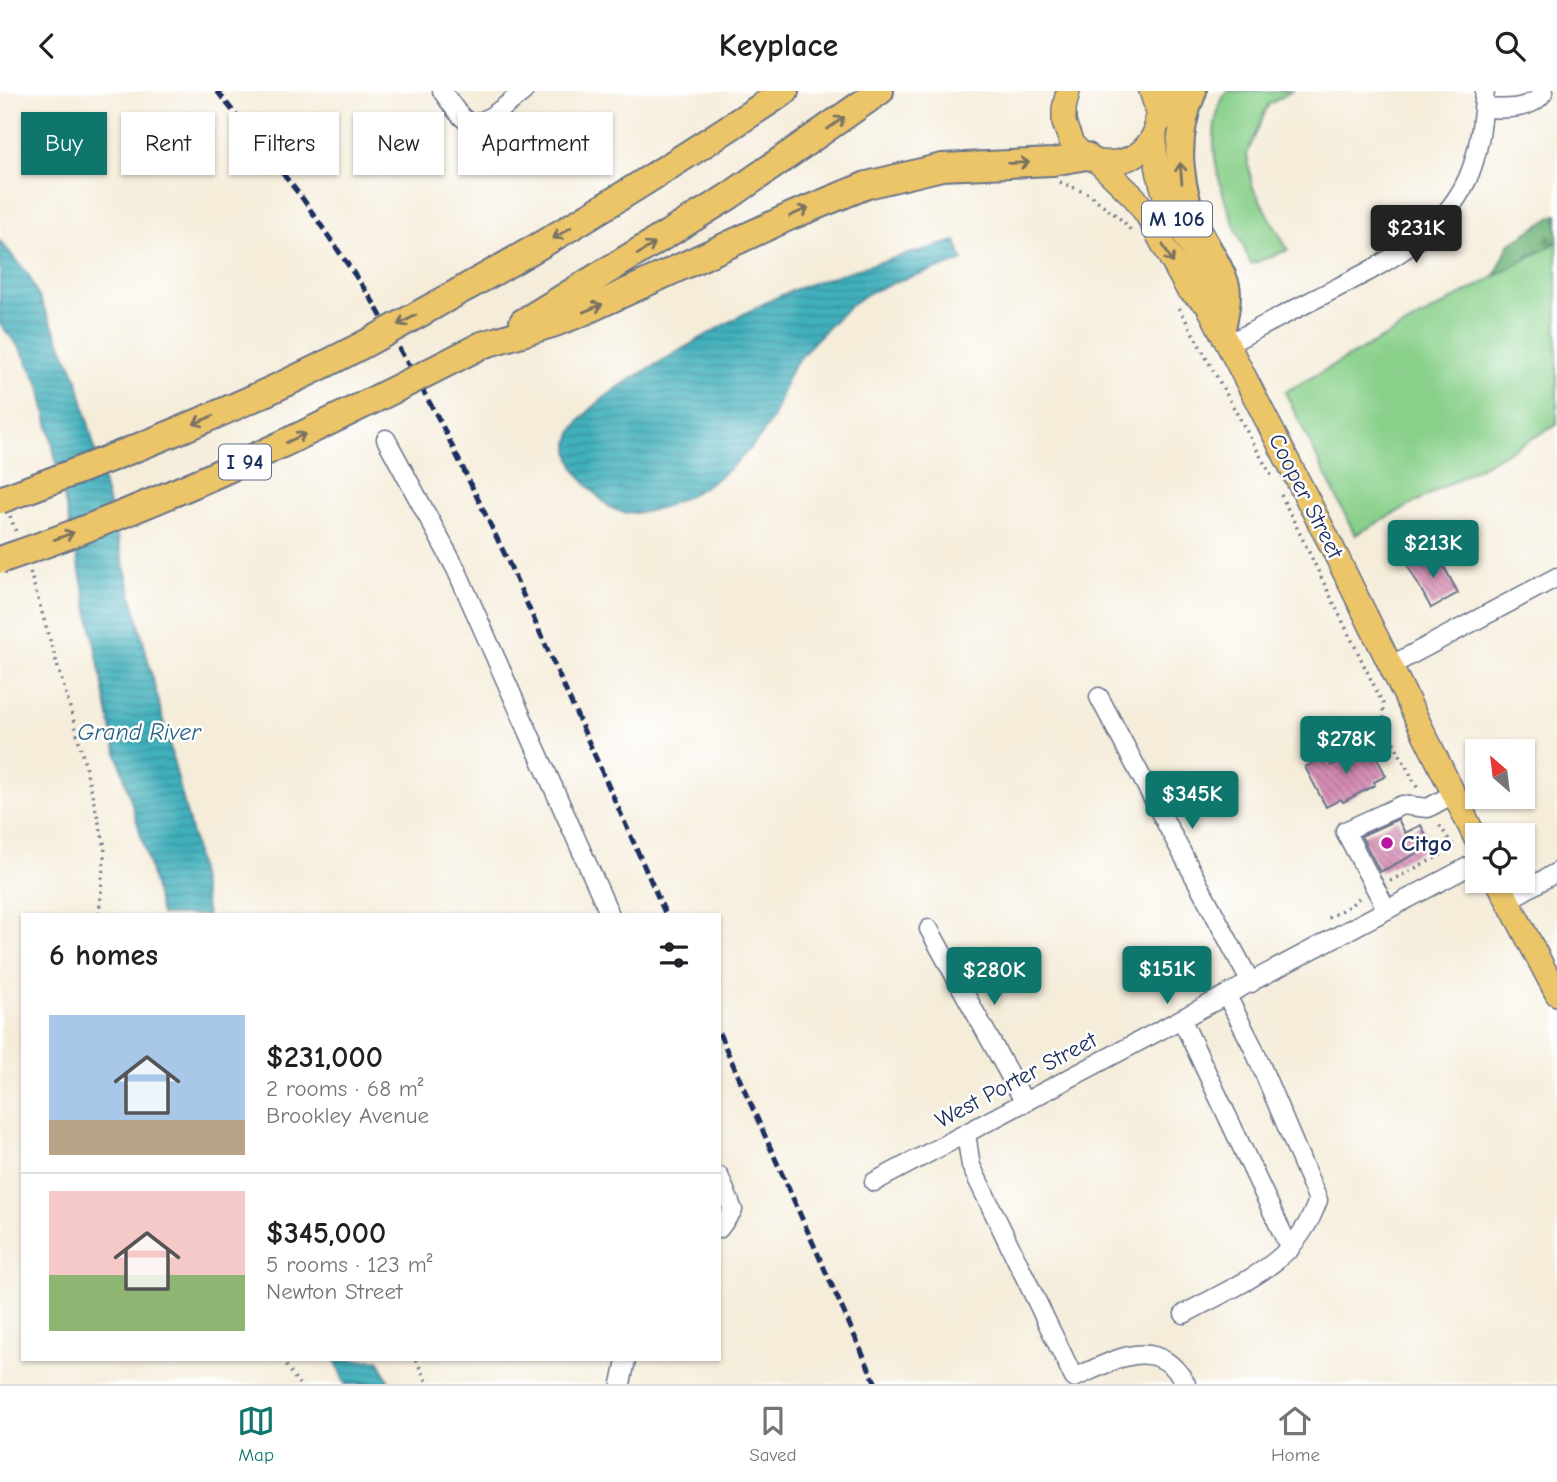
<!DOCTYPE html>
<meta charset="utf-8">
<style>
body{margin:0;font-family:"Comic Neue",sans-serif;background:#f2f2f2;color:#202124;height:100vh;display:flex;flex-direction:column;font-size:26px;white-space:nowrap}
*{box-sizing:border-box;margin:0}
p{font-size:23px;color:#757577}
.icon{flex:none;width:38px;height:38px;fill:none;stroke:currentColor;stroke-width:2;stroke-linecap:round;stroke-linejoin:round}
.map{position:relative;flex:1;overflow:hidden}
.panel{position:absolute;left:21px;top:822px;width:700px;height:448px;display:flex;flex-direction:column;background:#fff;border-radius:0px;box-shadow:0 2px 5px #0004}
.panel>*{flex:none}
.top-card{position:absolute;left:21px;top:21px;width:700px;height:63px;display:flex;gap:14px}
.needle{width:46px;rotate:332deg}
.buttons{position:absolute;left:1465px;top:648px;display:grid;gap:14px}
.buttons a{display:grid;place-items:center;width:70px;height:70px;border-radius:0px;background:#fff;box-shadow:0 2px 5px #0004;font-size:35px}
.price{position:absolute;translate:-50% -60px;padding:0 16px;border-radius:7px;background:#0f766e;color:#fff;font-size:23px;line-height:46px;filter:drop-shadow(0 2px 4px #0008)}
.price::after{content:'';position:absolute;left:50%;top:42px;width:21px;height:16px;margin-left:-10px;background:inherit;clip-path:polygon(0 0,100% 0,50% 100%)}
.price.active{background:#222;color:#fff}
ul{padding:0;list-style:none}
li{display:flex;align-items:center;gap:21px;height:175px;padding:0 28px}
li+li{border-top:2px solid #e0e0e0}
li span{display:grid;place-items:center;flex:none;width:196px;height:140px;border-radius:0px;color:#555}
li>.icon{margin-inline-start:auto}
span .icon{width:84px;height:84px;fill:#fffc;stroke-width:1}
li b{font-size:30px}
h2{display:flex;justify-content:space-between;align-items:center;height:84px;padding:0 28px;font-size:30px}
.chip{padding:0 24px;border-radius:0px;background:#fff;box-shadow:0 2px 5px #0004;font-size:24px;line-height:63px}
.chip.active{background:#0f766e;color:#fff}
header{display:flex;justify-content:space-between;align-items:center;height:91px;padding:0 28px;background:#fff;font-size:32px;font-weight:700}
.tab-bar{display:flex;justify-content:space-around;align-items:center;height:98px;border-top:2px solid #e0e0e0;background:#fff;font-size:19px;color:#757577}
.tab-bar a{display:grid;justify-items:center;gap:4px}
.tab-bar .active{color:#0f766e}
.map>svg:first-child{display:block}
.green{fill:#89d08b;stroke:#528074;stroke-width:2}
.forest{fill:url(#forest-firs);stroke:#44706a;stroke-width:2}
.water{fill:url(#water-rules);stroke:#2e708d;stroke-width:2}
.building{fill:url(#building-back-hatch)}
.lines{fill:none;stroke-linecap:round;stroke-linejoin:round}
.minor-casing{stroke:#677289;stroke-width:21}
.major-casing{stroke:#677289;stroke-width:26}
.highway-casing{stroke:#677289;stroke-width:30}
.path{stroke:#677289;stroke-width:3.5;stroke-dasharray:2 5;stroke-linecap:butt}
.minor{stroke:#fff;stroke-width:18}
.major{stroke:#edc569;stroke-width:23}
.highway{stroke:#edc569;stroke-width:26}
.rail{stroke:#1b2f5e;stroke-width:5;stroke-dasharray:10 5;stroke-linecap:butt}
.highway-bridge-casing{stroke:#677289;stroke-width:30;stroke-linecap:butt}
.highway-bridge{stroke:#edc569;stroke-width:26}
.oneway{stroke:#797263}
.poi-dot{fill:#b5179e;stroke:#fff;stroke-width:2.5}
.labels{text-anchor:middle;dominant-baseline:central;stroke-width:5;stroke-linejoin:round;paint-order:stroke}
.shield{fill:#fff;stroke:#5f6d8e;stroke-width:2}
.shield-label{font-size:21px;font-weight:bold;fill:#1b2f5e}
.street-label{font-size:23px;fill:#1b2f5e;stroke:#fff}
.poi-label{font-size:23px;font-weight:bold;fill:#1b2f5e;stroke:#fff;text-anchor:start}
.water-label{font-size:24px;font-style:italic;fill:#2a6384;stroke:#fff}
</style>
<header><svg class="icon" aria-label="back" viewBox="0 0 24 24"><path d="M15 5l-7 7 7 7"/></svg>Keyplace<svg class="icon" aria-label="search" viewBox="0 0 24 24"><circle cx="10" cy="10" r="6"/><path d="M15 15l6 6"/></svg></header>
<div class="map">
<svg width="1557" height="1293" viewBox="0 0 1557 1293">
<defs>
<pattern id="forest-firs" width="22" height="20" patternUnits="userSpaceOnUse" patternTransform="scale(1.75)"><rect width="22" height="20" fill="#6eb277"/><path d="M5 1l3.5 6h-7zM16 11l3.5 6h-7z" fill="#5a9165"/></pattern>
<pattern id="water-rules" width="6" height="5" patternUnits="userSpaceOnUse" patternTransform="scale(1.75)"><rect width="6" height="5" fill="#41b0bc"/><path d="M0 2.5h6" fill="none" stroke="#36909c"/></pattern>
<pattern id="building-back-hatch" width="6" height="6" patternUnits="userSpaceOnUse" patternTransform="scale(1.75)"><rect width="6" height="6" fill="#d68cb3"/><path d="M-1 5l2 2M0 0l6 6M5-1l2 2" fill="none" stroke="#ad7395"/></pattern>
</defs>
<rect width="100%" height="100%" fill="#fff"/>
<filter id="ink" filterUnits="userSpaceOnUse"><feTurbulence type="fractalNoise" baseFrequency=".0143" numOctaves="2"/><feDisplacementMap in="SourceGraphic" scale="14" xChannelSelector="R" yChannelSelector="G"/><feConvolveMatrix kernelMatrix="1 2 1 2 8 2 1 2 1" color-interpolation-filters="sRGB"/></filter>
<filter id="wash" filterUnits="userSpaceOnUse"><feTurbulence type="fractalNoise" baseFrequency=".00686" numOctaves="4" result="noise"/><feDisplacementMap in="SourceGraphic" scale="28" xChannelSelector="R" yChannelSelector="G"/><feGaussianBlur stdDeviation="1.57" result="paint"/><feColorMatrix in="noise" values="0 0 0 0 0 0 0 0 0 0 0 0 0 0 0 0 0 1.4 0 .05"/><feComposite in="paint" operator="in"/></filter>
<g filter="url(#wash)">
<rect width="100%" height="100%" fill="#f5edda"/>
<path class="green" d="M1227,0H1292L1268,14L1247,63L1252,95L1288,159L1251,173C1229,125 1195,49 1227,0Z
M1557,151V334L1355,444L1285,301Z"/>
<path class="forest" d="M1557,123V151L1495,185L1509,153Z"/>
<path class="water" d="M0,150L28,183L77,287L194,752L207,824H161L147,765L114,651L89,523L40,295L20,257L0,233Z
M956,150L963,170C935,179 882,192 859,208C841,221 813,251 799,268C785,284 782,307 773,326C763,345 745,364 729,378C704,399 634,441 605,412C591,398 568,378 569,355C569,338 585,323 597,313C620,292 651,277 677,261C718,238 760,211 804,195C854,177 905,164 956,150Z
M335,1269H379L390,1293H345Z"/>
<g id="blocks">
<path class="building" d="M1431,462L1440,468L1458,502L1431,517L1408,475Z
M1371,655L1386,685L1374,691L1375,694L1343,711L1341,708L1326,716L1305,676L1326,665L1331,675Z
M1398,728L1405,742L1421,734L1431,755L1380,781L1361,745Z"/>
</g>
</g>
<g filter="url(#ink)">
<use href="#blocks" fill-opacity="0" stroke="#677289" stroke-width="2"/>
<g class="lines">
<g class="minor-casing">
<path id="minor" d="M442,0C449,9 457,24 467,30C481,39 512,9 524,0
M1483,17C1503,18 1533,20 1544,0
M1230,252C1259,237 1289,221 1319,206C1375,177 1439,149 1467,89C1480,61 1482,30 1485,0
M386,348L456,478L610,824
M1390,575L1557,486
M1099,606L1251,892
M1508,809L1557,781
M1387,819L1345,740L1402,714L1428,717L1453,703
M929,838L1025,1012
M1182,929L1290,1158
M966,1043L971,1075L1074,1287C1115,1269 1157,1242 1186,1293
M719,1085L733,1119L719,1138
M874,1091L1477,771
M1184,1223C1240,1192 1296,1174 1318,1109L1253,956L1227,905
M621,1293L626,1269"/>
</g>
<g class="major-casing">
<path id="major" d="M1068,0L1064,18V32L1072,53L1082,63L1098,71L1135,107L1147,124L1187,197L1207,213L1332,456L1477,750
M1151,0L1159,24L1155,41V62L1159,84L1165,105L1208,189L1207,213
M1098,71C1124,74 1145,64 1155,41
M1497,789L1557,903"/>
</g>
<g class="highway-casing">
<path id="highway" d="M1193,0C1172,49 1178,101 1202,147C1208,158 1224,184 1226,195C1229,207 1224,226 1222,238
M1158,30L1178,0
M467,196C576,136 681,69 785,0
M523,231L728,106L880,0
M482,254L552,233L581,222L791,125L867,94L942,76L1053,71L1086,65"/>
</g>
<path class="path" d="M1060,91L1089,103L1123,130L1133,142
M1179,217L1273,388
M1281,404L1383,613L1384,633L1419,700
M10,425L16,441
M30,481L75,634L105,756L99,824
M1390,790L1455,757L1437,731
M1328,827L1351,814L1361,805
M282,1269L299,1293
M416,1269L428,1293"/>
<use href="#minor" class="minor"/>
<use href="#major" class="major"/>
<use href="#highway" class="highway"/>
<path class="rail" d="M217,0L303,108L372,209L441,332L507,468L666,824
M719,942L876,1293"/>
<g class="highway-bridge-casing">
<path id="highway-bridge" d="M0,409C122,364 244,316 359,256C395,237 431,216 467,196
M0,469C167,412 325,335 482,254"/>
</g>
<use href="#highway-bridge" class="highway-bridge"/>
</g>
<defs><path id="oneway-shaft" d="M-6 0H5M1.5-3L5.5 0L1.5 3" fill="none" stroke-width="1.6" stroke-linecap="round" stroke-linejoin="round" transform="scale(1.75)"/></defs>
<g class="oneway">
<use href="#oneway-shaft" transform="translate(836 32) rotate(-36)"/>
<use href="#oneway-shaft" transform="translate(1019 72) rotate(-2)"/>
<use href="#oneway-shaft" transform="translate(1181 82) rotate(-95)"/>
<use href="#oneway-shaft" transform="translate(799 121) rotate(-24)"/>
<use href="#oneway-shaft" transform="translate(562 142) rotate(148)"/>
<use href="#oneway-shaft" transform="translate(646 158) rotate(-32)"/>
<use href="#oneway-shaft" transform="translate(1168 163) rotate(61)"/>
<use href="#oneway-shaft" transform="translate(593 217) rotate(-23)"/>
<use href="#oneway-shaft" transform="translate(407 229) rotate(151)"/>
<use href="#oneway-shaft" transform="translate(203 329) rotate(157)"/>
<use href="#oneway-shaft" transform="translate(296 347) rotate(-25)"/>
<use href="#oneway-shaft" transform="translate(64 445) rotate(-20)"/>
</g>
</g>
<circle class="poi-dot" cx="1387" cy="752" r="7"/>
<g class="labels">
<g class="shield">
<rect x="1142" y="110.5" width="70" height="35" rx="5"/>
<rect x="219" y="353.5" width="52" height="35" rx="5"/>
</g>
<g class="shield-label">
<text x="1177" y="128">M 106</text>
<text x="245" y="371">I 94</text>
</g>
<g class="street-label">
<text transform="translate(1306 405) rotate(63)">Cooper Street</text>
<text transform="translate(1016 989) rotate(-28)">West Porter Street</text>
</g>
<g class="poi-label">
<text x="1401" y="752">Citgo</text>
</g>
<g class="water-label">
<text x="139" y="641">Grand River</text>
</g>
</g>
</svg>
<div class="buttons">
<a><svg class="needle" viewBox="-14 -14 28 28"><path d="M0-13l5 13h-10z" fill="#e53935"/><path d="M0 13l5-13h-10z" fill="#757577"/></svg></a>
<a><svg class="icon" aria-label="locate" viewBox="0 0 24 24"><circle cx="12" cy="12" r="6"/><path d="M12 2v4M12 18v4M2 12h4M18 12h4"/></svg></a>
</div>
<b class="price active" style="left:1416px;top:174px">$231K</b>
<b class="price" style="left:1433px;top:489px">$213K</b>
<b class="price" style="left:1346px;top:685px">$278K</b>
<b class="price" style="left:1192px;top:740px">$345K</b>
<b class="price" style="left:1167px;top:915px">$151K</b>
<b class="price" style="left:994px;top:916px">$280K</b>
<div class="top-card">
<a class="chip active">Buy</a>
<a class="chip">Rent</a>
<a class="chip">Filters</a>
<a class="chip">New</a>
<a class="chip">Apartment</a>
</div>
<section class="panel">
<h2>6 homes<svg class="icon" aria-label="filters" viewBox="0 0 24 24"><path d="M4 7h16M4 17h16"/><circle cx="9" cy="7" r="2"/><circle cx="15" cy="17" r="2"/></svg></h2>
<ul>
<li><span style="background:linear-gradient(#a9c7e8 75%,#b9a48a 0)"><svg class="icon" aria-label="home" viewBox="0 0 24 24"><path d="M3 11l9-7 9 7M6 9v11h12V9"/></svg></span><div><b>$231,000</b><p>2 rooms · 68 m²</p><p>Brookley Avenue</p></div></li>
<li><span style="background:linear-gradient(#f6c9c9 60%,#8fb573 0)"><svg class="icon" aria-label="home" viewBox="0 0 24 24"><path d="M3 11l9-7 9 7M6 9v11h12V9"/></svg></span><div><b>$345,000</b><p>5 rooms · 123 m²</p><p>Newton Street</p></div></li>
</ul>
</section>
</div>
<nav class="tab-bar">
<a class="active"><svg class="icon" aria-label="map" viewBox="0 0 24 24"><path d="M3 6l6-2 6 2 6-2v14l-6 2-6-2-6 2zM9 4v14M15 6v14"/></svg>Map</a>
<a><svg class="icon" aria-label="saved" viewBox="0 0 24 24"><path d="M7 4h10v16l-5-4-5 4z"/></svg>Saved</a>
<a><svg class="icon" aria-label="home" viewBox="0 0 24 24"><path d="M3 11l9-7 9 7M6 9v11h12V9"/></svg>Home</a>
</nav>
